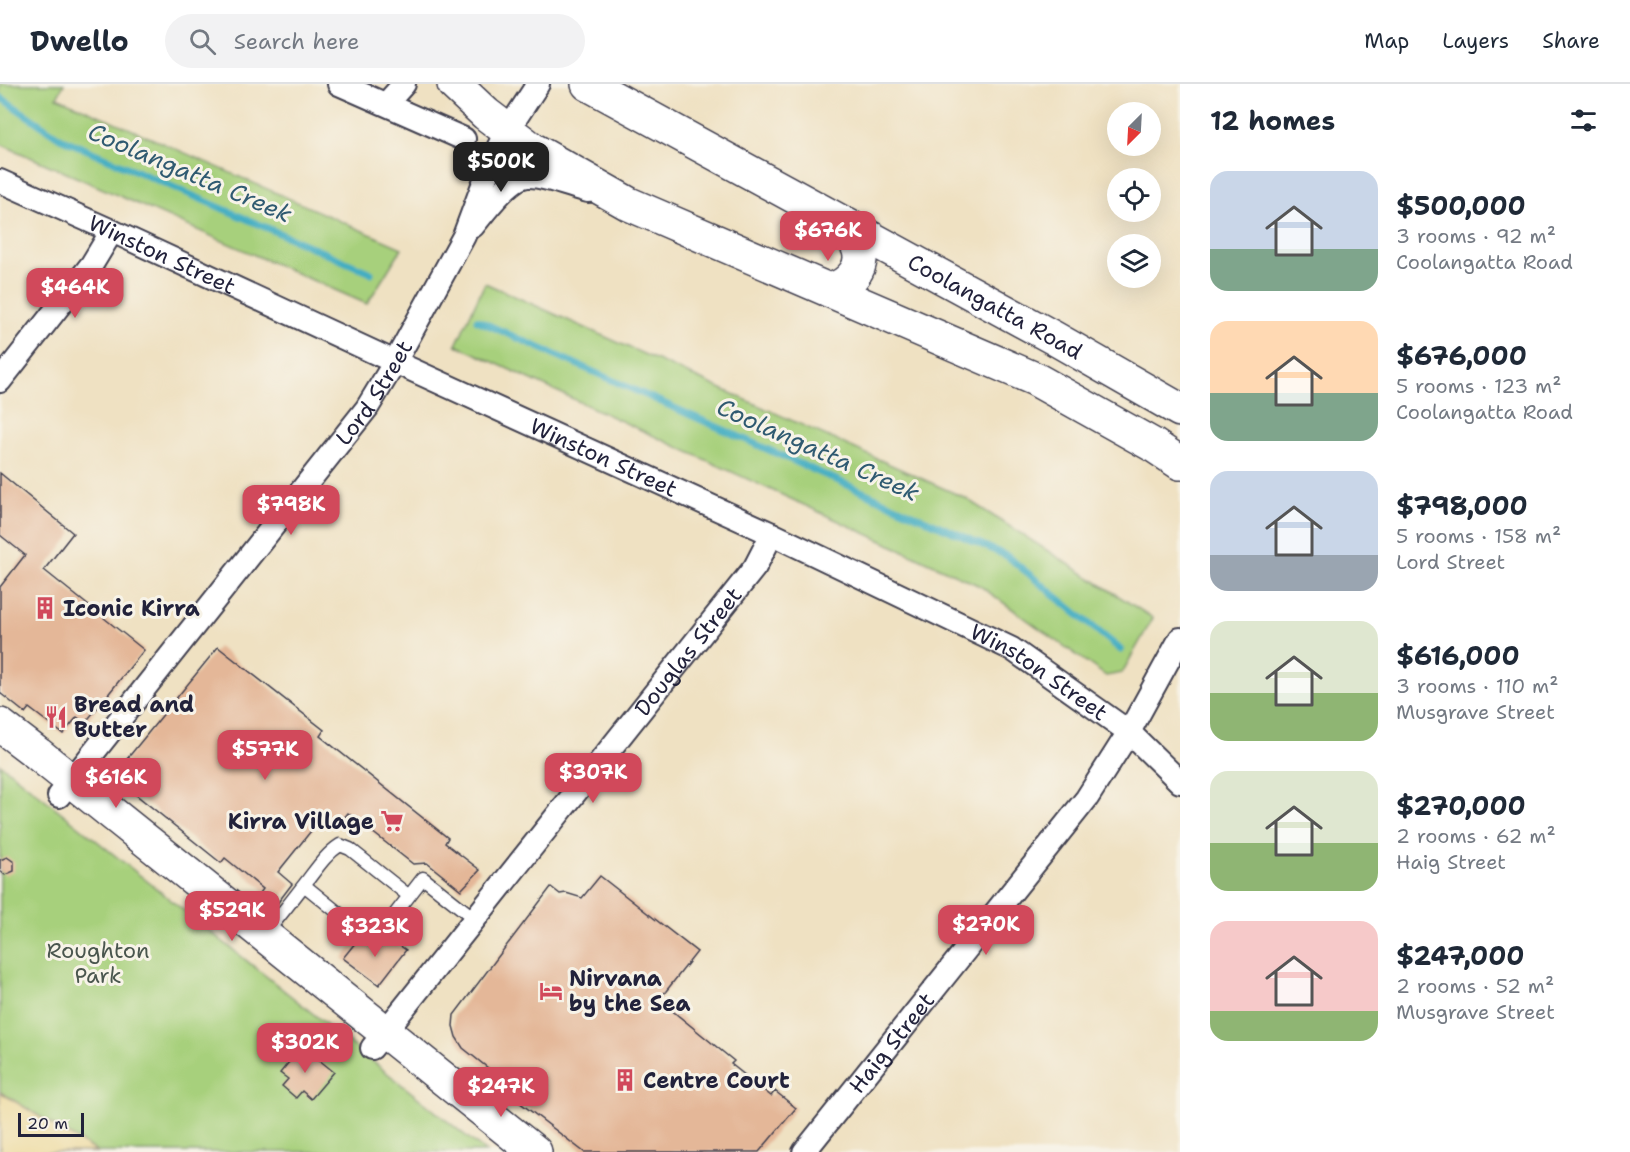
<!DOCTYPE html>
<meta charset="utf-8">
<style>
body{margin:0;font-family:"Shantell Sans",sans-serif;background:#f2f2f3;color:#1f2937;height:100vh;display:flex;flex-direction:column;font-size:22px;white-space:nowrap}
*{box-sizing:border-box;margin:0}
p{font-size:20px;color:#747a83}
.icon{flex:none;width:33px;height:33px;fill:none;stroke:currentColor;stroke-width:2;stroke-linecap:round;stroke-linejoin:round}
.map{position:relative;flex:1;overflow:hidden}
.side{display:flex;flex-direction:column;background:#fff;width:450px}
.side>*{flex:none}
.needle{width:39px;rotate:204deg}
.fabs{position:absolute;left:1107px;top:18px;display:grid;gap:12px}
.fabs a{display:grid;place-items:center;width:54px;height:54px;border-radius:50%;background:#fff;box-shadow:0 6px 24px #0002;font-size:30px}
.scale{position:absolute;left:18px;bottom:15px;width:66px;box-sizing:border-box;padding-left:6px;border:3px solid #22223b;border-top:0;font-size:16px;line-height:21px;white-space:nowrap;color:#22223b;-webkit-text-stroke:4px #f7f3e8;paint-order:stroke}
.price{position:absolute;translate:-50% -51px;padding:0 14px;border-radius:12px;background:#d1495b;color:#fff;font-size:20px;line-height:39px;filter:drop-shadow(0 2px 3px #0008)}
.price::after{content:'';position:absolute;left:50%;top:36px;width:18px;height:14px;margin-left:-9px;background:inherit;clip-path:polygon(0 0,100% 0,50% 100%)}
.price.selected{background:#222;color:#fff}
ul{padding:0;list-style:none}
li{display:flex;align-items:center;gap:18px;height:150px;padding:0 30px}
li span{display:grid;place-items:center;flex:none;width:168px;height:120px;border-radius:18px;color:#555}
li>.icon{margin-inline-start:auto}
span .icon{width:72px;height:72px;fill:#fffc;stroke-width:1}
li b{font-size:26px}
h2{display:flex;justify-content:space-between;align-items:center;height:72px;padding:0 30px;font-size:26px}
header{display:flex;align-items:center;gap:36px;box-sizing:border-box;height:84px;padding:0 30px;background:#fff;border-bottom:2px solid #e0e1e3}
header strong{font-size:28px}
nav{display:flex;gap:33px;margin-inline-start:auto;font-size:21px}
.search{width:420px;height:54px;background:#f2f2f3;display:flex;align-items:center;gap:15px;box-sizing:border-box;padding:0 21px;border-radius:33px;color:#747a83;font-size:22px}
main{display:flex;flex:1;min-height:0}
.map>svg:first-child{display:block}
.green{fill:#a7d07b;stroke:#64795b;stroke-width:1.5}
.sand{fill:#eeda9e;stroke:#887e6c;stroke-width:1.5}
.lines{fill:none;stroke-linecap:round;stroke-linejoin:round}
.stream{stroke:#43adc2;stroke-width:7}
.building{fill:#e4b798}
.lane-casing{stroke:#413f4f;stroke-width:15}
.street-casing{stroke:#413f4f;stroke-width:26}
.secondary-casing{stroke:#413f4f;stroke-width:36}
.lane{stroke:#fff;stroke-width:12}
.street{stroke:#fff;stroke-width:22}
.secondary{stroke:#fff;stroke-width:33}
.labels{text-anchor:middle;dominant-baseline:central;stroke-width:6;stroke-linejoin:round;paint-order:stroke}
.street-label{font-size:22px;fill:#22223b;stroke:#f7f3e8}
.poi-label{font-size:22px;font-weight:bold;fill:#22223b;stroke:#f7f3e8;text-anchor:start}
.park-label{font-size:22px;fill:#4a564e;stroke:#f7f3e8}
.water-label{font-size:24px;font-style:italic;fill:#2f5a71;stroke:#f7f3e8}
</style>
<header>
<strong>Dwello</strong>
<div class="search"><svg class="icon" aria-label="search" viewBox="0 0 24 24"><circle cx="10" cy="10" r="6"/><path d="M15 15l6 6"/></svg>Search here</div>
<nav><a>Map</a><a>Layers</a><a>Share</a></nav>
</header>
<main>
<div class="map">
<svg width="1180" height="1068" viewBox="0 0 1180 1068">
<rect width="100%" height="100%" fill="#f7f3e8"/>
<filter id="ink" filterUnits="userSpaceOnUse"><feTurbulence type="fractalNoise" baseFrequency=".0167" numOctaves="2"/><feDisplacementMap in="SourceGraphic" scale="12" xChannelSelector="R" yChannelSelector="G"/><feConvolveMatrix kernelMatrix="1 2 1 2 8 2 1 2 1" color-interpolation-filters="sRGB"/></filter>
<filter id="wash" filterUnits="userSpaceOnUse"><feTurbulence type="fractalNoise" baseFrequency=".008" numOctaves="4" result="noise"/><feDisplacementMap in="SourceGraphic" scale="24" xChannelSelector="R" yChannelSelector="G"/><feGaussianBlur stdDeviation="1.35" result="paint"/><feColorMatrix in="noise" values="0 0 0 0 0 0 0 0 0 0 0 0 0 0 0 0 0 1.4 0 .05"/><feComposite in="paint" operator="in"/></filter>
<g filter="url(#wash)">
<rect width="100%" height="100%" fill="#efe1c2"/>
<path class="green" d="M0,0H64L57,13L402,164L367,220L0,60Z
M485,199L965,414L1153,534L1122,589L1106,592L980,502L456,261Z
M0,680L12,689L486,1068H97L0,1008Z"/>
<path class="sand" d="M0,1008L97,1068H0Z"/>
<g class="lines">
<path class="stream" d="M0,13L60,54L371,189
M477,236L1007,472L1121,566"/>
</g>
<g id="blocks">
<path class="building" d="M0,389L73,449L44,486L144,566L85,639L77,633L63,650L29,624L25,629L0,609V503L25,471L0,451Z
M218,563L324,646L320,652L448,754L445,759L480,786L461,806L427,779L413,780L348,729L337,742L323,732L278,788L292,800L273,825L258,812L263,805L225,774L221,779L119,697L118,686Z
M7,773L14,778V787L5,791L0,787V776Z
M600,792L697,868L659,916L734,977L731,980L771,1012L775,1007L796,1024L759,1068H584L514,1014L518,1008L463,964L456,953L453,942L454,931L551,803L560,810L566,809L582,814Z
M390,855L406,866L379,901L343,874L356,858Z
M302,962L334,988L311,1015L302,1007L296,1014L282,1002L288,995L280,989Z"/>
</g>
</g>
<g filter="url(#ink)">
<use href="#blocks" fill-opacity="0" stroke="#413f4f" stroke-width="1.5"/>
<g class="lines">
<g class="lane-casing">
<path id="lane" d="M409,812L423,794L475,835
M265,850C280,832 293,815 307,797C317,784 326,770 340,761L350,765L409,812L382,847L362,848L304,801"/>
</g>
<g class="street-casing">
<g id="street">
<path d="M339,0L464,55"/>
<path d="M386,20L404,0"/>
<path id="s1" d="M0,97L112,147L395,278L772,450L1012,565L1129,648L1180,698"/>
<path d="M473,142C485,128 509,93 528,92C543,91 572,103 588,107"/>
<path d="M0,297L92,180L112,147"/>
<path id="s2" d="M59,712L367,324L395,278L464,152L493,74L504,52L538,0"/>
<path id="s3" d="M372,964L755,483L772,450"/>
<path id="s4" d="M804,1068L1087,714L1129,648L1180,555"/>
</g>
</g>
<g class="secondary-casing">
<g id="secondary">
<path d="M454,0L486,30L532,65L629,120L1035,295L1153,361L1180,379"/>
<path id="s5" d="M588,0L1054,254L1180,326"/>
<path d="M829,206C849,202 869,181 856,159C851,151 842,146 833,141"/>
<path d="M0,641L38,670L535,1068"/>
</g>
</g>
<use href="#lane" class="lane"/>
<use href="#street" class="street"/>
<use href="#secondary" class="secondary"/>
</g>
</g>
<defs>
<g id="building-bare" transform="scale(1.8)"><path d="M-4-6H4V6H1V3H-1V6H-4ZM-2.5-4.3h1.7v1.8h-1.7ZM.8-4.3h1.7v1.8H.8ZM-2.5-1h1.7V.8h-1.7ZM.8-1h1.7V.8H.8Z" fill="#d1495b" stroke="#f7f3e8" stroke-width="2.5" paint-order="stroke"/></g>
<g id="restaurant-bare" transform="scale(1.8)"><path d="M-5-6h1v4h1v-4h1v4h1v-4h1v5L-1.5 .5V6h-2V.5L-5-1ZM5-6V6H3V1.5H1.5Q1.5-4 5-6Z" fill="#d1495b" stroke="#f7f3e8" stroke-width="2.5" paint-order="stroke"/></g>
<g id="supermarket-bare" transform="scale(1.8)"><path d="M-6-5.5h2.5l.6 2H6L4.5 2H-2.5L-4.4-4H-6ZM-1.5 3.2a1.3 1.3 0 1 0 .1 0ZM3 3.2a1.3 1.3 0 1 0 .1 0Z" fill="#d1495b" stroke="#f7f3e8" stroke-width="2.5" paint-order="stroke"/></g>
<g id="hotel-bare" transform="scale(1.8)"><path d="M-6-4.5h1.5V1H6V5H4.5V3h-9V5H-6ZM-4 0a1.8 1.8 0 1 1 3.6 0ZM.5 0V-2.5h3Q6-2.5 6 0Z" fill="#d1495b" stroke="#f7f3e8" stroke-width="2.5" paint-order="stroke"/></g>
</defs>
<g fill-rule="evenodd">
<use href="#building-bare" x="45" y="524"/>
<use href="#restaurant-bare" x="56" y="633"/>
<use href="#supermarket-bare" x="392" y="737"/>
<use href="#hotel-bare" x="551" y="907"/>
<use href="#building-bare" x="625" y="996"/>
</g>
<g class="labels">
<g class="street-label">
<text stroke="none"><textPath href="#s1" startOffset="178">Winston Street</textPath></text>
<text stroke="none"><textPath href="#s5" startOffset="464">Coolangatta Road</textPath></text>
<text stroke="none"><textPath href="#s2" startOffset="512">Lord Street</textPath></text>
<text stroke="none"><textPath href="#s1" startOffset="664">Winston Street</textPath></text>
<text stroke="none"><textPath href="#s3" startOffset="507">Douglas Street</textPath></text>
<text stroke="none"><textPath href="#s1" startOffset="1150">Winston Street</textPath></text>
<text stroke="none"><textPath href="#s4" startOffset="140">Haig Street</textPath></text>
</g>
<g class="poi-label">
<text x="63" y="524">Iconic Kirra</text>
<text x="74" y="620">Bread and<tspan x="74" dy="25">Butter</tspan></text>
<text x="374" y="737" text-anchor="end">Kirra Village</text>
<text x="569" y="894">Nirvana<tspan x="569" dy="25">by the Sea</tspan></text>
<text x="643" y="996">Centre Court</text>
</g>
<g class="park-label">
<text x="98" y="866">Roughton<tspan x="98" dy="25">Park</tspan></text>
</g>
<g class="water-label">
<text transform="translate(190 89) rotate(23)">Coolangatta Creek</text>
<text transform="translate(818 366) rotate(24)">Coolangatta Creek</text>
</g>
</g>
</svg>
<div class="fabs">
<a><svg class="needle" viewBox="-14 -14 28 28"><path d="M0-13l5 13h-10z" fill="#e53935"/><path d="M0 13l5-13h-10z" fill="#747a83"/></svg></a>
<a><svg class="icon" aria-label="locate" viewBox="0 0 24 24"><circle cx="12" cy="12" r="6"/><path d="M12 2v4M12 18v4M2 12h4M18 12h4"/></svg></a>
<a><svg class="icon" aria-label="layers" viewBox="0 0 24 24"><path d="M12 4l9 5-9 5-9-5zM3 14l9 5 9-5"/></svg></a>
</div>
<div class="scale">20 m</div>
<b class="price selected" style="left:501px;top:109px">$500K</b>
<b class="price" style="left:828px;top:178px">$676K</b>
<b class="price" style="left:75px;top:235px">$464K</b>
<b class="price" style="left:291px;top:452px">$798K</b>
<b class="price" style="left:265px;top:697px">$577K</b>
<b class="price" style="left:593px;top:720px">$307K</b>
<b class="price" style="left:116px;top:725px">$616K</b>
<b class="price" style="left:232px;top:858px">$529K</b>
<b class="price" style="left:986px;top:872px">$270K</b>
<b class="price" style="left:375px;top:874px">$323K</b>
<b class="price" style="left:305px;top:990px">$302K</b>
<b class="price" style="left:501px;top:1034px">$247K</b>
</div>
<section class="side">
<h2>12 homes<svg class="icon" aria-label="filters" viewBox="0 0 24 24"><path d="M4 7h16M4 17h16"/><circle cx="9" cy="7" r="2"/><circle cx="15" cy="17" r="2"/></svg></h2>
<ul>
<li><span style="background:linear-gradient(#c9d6e8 65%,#7fa58c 0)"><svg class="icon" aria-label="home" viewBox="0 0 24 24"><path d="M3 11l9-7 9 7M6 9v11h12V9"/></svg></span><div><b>$500,000</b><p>3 rooms · 92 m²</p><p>Coolangatta Road</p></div></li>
<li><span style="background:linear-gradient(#ffd9b3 60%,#7fa58c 0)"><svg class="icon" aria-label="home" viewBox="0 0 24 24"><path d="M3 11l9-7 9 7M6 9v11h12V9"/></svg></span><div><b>$676,000</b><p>5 rooms · 123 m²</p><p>Coolangatta Road</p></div></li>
<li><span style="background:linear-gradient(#c9d6e8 70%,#9aa5b1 0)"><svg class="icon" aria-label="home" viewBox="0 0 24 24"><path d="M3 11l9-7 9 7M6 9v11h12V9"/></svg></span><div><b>$798,000</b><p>5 rooms · 158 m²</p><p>Lord Street</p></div></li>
<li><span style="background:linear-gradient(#dfe7d0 60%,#8fb573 0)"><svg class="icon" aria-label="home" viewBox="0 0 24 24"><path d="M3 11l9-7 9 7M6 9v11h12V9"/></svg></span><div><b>$616,000</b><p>3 rooms · 110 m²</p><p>Musgrave Street</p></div></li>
<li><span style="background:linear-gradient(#dfe7d0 60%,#8fb573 0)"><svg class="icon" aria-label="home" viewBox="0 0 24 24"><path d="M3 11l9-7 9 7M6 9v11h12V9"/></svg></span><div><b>$270,000</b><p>2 rooms · 62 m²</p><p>Haig Street</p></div></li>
<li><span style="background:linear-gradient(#f6c9c9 75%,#8fb573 0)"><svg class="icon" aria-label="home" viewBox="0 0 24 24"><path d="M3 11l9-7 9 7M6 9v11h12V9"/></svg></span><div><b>$247,000</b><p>2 rooms · 52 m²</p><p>Musgrave Street</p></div></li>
</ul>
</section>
</main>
